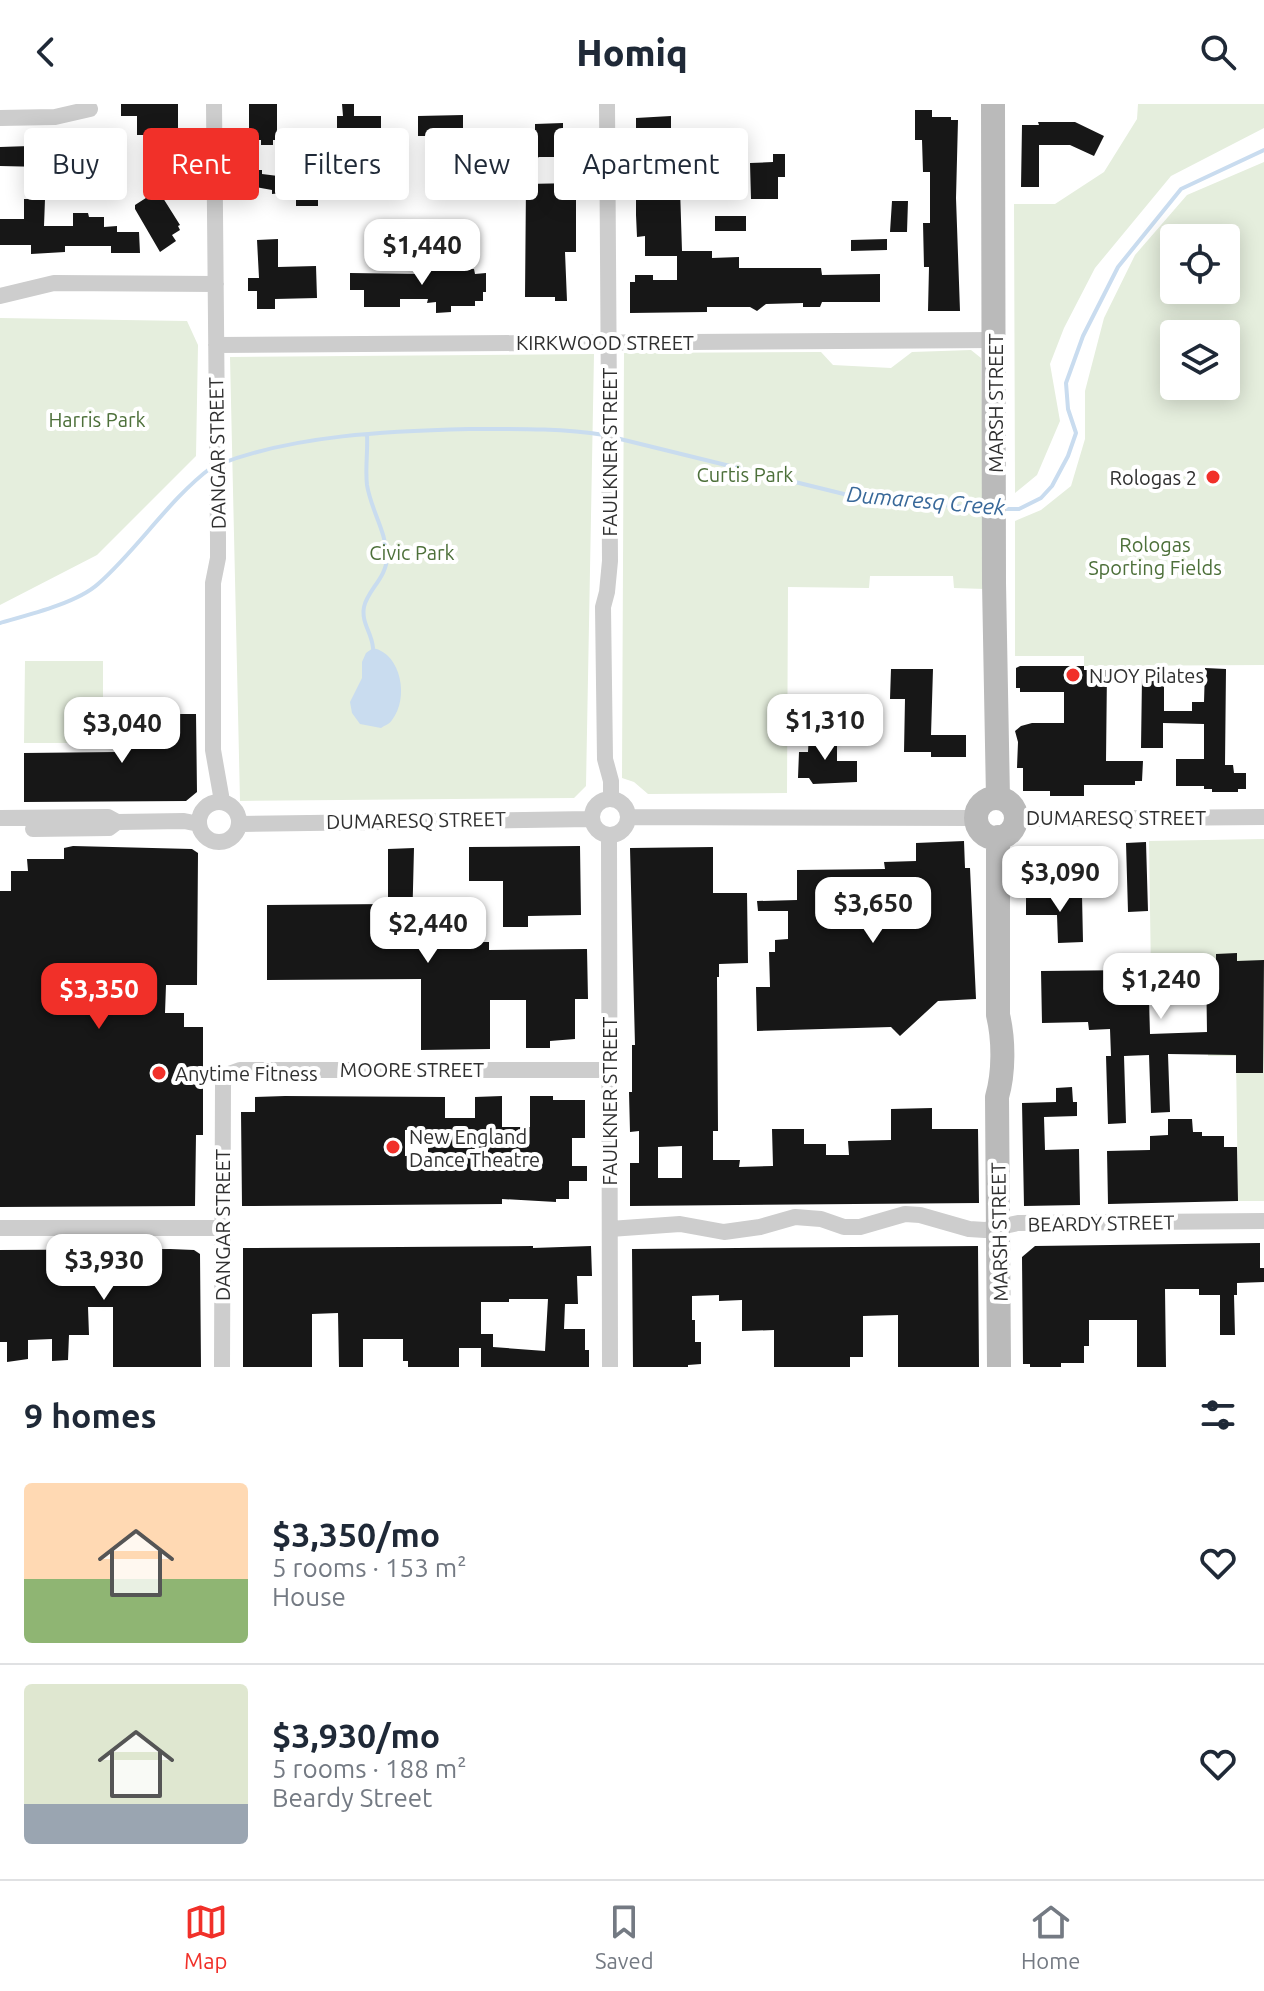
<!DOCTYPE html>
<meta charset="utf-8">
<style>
body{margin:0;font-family:Ubuntu,sans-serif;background:#f2f2f3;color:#1f2937;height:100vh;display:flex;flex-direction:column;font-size:30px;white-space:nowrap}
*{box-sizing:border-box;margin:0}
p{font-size:26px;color:#747a83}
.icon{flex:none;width:44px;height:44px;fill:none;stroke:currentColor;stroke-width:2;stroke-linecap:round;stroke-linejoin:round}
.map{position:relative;height:1263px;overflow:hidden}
.side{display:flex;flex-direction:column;background:#fff;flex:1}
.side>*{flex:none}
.hud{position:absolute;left:24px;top:24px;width:800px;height:72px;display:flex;gap:16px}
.tools{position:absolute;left:1160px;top:120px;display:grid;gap:16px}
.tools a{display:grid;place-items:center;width:80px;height:80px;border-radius:8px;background:#fff;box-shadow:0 4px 20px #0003;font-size:40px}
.price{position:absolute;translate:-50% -68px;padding:0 18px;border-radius:16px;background:#fff;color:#222;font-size:26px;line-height:52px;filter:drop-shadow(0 2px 4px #0008)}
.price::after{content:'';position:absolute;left:50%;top:48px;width:24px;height:18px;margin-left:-12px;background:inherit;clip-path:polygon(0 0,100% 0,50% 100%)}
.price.active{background:#f13029;color:#fff}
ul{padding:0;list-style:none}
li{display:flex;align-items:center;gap:24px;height:200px;padding:0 24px}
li+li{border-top:2px solid #e0e1e3}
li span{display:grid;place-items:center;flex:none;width:224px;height:160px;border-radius:8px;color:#555}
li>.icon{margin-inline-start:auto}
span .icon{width:96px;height:96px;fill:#fffc;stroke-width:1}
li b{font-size:34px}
h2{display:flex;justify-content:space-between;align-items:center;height:96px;padding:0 24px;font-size:34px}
.chip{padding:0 28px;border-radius:8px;background:#fff;box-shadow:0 4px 20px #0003;font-size:28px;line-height:72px}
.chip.active{background:#f13029;color:#fff}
header{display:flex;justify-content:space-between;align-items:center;height:104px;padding:0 24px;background:#fff;font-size:36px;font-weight:800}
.tabs{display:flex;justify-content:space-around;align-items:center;height:112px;border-top:2px solid #e0e1e3;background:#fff;font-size:22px;color:#747a83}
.tabs a{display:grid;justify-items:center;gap:4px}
.tabs .active{color:#f13029}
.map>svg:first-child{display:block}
.green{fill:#e5eedd;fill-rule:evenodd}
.water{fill:#c9dcef}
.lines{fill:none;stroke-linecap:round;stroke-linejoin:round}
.stream{stroke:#c9dcef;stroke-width:4}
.building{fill:#171717;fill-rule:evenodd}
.street{stroke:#cdcdcd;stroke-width:16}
.secondary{stroke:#bababa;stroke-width:24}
.poi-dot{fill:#f13029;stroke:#fff;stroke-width:3}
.labels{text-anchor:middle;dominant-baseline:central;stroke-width:8;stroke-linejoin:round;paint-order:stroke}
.street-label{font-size:20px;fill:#303030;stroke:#fff}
.park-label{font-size:20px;fill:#4d703a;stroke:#fff}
.poi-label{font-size:20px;fill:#303030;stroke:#fff;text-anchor:start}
.water-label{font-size:22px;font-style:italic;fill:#386899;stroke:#fff}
</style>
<header><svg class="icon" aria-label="back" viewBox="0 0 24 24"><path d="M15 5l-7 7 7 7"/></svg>Homiq<svg class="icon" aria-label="search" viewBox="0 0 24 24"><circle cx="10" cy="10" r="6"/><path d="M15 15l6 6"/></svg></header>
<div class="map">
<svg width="1264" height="1263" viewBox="0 0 1264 1263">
<rect width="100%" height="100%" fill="#fff"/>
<path class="green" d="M1138,0H1264V24L1171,72L1095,164L1064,224L1050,260L1060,317L1037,371L1015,389L1014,100H1055L1104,68L1137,15Z
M1264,58V561L1084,562V552H1015V417L1041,406L1071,382L1085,335V287L1104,214L1135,151L1187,91ZM1174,134H1226V186H1174ZM1174,230H1226V282H1174Z
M0,214L187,217L198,241L196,352L97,451L0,501Z
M971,246L981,254L985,485L954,484L953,472H870L869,484L788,483L787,689L648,690L634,678L622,674L624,249L821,248L833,261L891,264L912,248Z
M594,250L586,682L574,694L240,697L230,253Z
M25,557H103V639H24Z
M1264,735V1097H1238L1236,952H1208L1206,871H1151L1149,737Z"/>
<path class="water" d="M373,544C402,550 409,595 392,616C390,620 385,621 381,624L360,620L352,609L350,598L362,574V558L366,549Z"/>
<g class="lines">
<path class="stream" d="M367,331C368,347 365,365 367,381C371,406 386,427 387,453C387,473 367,487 364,503C361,519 372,529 373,544
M612,333L852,392L984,405
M220,360C295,331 389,327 469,325C513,325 560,324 604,331
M1000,405H1019L1041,394L1052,382L1068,352L1076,329L1068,305L1066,279L1083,232L1118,163L1181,85L1264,46
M0,519C28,511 77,499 98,480C138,445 169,395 212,363"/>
</g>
<path class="building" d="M121,0H178V33H182L179,70H182V82H178V94H163L180,121L178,122L180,126L172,131L176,137L160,148L135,105V101L149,92L151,31H137V12H121Z
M249,0H277V36H273V41H261V36H249Z
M342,0H354V12H381V33H376V96H355V50L348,51V32H337V12H343Z
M915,6H932V13H951V16H958L956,94L960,207H928L929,163H924L923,119H930V68H923L922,36H915Z
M463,11V33H457L458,95H437L436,50H429V32H418V12Z
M671,12V74H677L678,84H680L682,147H712V154L739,153V164H821L822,171L880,170V198H822L820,203H803V199L766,200L757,207L750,203H707V208L630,209V178H635V171H653V176H677V152H645V132L637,133L636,111V14Z
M1038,18H1075L1104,32L1094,52L1070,41H1039V83H1021L1022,21H1039Z
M563,19V24H567V32H571V45H561V53H539L526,61L520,59L518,51L524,40L535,32V20Z
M30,39H106V58H64V69H44V63L0,62V43L30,42Z
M773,50H785V73H778V95H751L750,59L773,58Z
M249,66H262V70L286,73V78H318V102H296V93H284V89L272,90V86L249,82Z
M576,79V148H565L567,197H555V193H525L526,80Z
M24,95H45L44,122H73V109H88L89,113H104V123L117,122V128H139L140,149H111V142H65V148L31,150V141H0V115H24Z
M892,97H908L907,128H890Z
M715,112H746V127H715Z
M278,135V163L316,162L317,194L275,195V205H257V187H248V174H259L257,136Z
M887,135V146L851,147V136Z
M451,161V165H474L475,170L486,169V188H483V197H475V202H451V208L436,209V198L427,199L428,195H400V203H364V186H350V169L420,170V162Z
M1020,562H1084V566H1107L1106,657H1143L1142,677H1135V681H1084V692H1050V687H1023V664H1017L1018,638L1015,627L1021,622L1032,619H1064V588H1020V584H1016V564Z
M1205,564L1226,565L1225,661H1233L1234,669H1246V685H1238V688H1212V685H1204V682H1176V655H1204V620L1163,619V644H1141L1142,573H1164V607H1192V598H1204Z
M891,565H933L931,631H966V653H931V648H904L905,595H890Z
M117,605H137V610H196L197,688L186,697L24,698V649L117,648Z
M809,629H837V657H857V678L813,680L809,674H798L799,648H808Z
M964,737L965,764H970L976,895L938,897L900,932L891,923L757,927L756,883H770L769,848H775V836L788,835V807H758L757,797L797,796V766L885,765L884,758L916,757V739Z
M1146,738L1148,807L1128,808L1126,739Z
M73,742L192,745L198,749L197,881H166L165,909H184V923H203V1031H196L195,1102L0,1103V787H11V767H28L27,755H64V744Z
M580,742L581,811L528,812V823H503V777H469V743Z
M713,743V789H747L748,859L719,860V873H717L718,1027H713V1056H740L739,1063L773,1062L772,1025H804V1040H826V1051H849L848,1037L891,1036V1005L932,1004V1025H978L979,1099L630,1102V1059H639V1027L630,1028L629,988H632V941H635L630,744ZM682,1042V1074H658V1043Z
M1083,743H1104L1105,785H1101V789L1084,790Z
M414,744L412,825H447V838H489V846L587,845L588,895H575V935L550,937V944H526V896H490V945L421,946V875L267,876V801L388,800V745Z
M1082,791L1083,838L1058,839L1057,811H1026V792Z
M1237,849V857L1264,856L1263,969H1236V951L1168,950L1170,1008L1151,1009L1149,951L1124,952L1126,1019L1108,1020L1106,952H1111L1110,925L1089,926L1088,918L1042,919L1041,867L1135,866V859H1148L1150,930L1207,928L1206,857L1216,856V850Z
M1072,983L1073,998H1077V1012L1044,1013L1045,1046L1079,1045L1080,1101L1024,1102L1022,999L1056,998V984Z
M285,992L445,993V1014H475V993L502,992V1023H530V992H553V996H585V1034H572V1062H587V1077H569V1095H556V1098L502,1095V1100L242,1102L241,1008H255V993ZM405,1026H428V1051L405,1052Z
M1168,1015H1192L1193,1028H1202V1032H1224V1043H1237L1238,1097L1108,1100L1107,1047L1150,1046V1032L1168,1031Z
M1260,1139V1164H1264V1178L1237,1179V1191H1234L1235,1231H1220V1191H1199V1185H1165L1166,1263H1137V1216H1089V1242H1084V1259H1061V1263H1030V1260H1023L1022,1153L1035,1142Z
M533,1142V1144L591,1142L592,1172H577L578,1200H565L564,1225H585V1246H589V1263H481V1244H459V1263H408V1257H403V1235H363V1263H339L338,1209L312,1210V1263H243V1144ZM509,1195H548L545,1247L493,1243V1230H481V1198H509Z
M978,1142L979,1263H898V1211L863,1212V1253H850V1263H774V1226L742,1227V1196L719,1197V1191L692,1192V1216H695V1238H701V1260L688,1261V1263H633L632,1145Z
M170,1145L194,1146L200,1150L201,1263H113V1203H88L89,1231H69L68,1256L52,1257V1235L28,1236V1255L7,1258V1238H0V1146Z"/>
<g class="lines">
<path class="street" d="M214,0L218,435V454L213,479V646L222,697
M607,0L610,457L607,488L603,503L605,655L611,677V695
M0,14L55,13L90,5
M0,192L54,179L216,180
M216,241L995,236
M592 713a18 18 0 1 1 36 0a18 18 0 1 1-36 0Z
M199 718a20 20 0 1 1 40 0a20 20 0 1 1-40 0Z
M1016,712L1031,715L1264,713
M629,713L976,714
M0,714L108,713L117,718L184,717L199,720
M240,720L591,715
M33,725L109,724L117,718
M609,732L610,1263
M0,1124H222
M610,1125L680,1120L724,1128L760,1123L795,1113L821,1115L844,1123H860L905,1110L920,1111L969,1125L985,1126L1018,1119L1264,1117
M222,1263L223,979L229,970L240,966H608"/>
<path class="secondary" d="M993,0L994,479L998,694
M976 714a20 20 0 1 1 40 0a20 20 0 1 1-40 0Z
M998,733V911C1004,936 1004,969 997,993L999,1263"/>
</g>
<g class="poi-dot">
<circle cx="1213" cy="373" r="8"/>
<circle cx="1073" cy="571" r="8"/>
<circle cx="159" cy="969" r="8"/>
<circle cx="393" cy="1043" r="8"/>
</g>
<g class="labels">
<g class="street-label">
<text x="605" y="238">KIRKWOOD STREET</text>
<text transform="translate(995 299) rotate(-90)">MARSH STREET</text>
<text transform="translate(609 348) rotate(-90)">FAULKNER STREET</text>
<text transform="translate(217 349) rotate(-91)">DANGAR STREET</text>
<text x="1116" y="713">DUMARESQ STREET</text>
<text transform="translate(416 716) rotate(-1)">DUMARESQ STREET</text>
<text x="412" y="965">MOORE STREET</text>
<text transform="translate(609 997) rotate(-90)">FAULKNER STREET</text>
<text transform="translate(1101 1119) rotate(-1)">BEARDY STREET</text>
<text transform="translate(222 1121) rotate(-90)">DANGAR STREET</text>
<text transform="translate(999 1128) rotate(-91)">MARSH STREET</text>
</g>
<g class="park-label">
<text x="97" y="315">Harris Park</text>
<text x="745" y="370">Curtis Park</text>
<text x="1155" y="440">Rologas<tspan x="1155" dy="23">Sporting Fields</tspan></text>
<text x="412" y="448">Civic Park</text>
</g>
<g class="poi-label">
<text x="1197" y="373" text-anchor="end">Rologas 2</text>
<text x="1089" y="571">NJOY Pilates</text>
<text x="175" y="969">Anytime Fitness</text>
<text x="409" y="1032">New England<tspan x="409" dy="23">Dance Theatre</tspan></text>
</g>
<g class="water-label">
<text transform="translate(926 396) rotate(5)">Dumaresq Creek</text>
</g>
</g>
</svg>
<div class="tools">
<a><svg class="icon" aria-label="locate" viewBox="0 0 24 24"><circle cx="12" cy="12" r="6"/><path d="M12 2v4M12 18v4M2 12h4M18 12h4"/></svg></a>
<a><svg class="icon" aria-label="layers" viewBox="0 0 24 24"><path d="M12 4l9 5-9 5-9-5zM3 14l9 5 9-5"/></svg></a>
</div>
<b class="price" style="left:422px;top:183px">$1,440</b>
<b class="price" style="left:825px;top:658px">$1,310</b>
<b class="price" style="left:122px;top:661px">$3,040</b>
<b class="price" style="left:1060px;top:810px">$3,090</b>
<b class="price" style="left:873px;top:841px">$3,650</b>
<b class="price" style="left:428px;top:861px">$2,440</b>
<b class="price" style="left:1161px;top:917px">$1,240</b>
<b class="price active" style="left:99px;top:927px">$3,350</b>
<b class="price" style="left:104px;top:1198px">$3,930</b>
<div class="hud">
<a class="chip">Buy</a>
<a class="chip active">Rent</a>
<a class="chip">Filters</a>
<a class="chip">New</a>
<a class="chip">Apartment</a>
</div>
</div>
<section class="side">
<h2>9 homes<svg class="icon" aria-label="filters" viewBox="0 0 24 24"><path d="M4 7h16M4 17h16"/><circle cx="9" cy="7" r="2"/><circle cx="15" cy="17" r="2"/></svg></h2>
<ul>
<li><span style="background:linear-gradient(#ffd9b3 60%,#8fb573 0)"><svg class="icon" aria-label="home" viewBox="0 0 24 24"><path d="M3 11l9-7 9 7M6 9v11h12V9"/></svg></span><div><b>$3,350/mo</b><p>5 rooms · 153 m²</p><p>House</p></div><svg class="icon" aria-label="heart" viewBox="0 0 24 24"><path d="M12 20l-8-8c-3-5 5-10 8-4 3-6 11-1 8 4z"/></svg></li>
<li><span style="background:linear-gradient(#dfe7d0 75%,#9aa5b1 0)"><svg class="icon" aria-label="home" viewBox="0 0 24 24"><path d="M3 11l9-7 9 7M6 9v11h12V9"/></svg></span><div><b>$3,930/mo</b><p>5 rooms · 188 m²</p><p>Beardy Street</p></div><svg class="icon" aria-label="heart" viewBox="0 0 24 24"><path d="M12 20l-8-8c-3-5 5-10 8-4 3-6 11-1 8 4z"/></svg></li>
</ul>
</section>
<nav class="tabs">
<a class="active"><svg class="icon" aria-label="map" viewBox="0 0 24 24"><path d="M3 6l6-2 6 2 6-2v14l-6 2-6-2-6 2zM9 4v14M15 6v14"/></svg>Map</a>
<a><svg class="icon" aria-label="saved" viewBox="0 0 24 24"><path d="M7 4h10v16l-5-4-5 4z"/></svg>Saved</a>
<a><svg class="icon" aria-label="home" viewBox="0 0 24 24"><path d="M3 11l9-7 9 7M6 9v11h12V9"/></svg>Home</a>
</nav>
